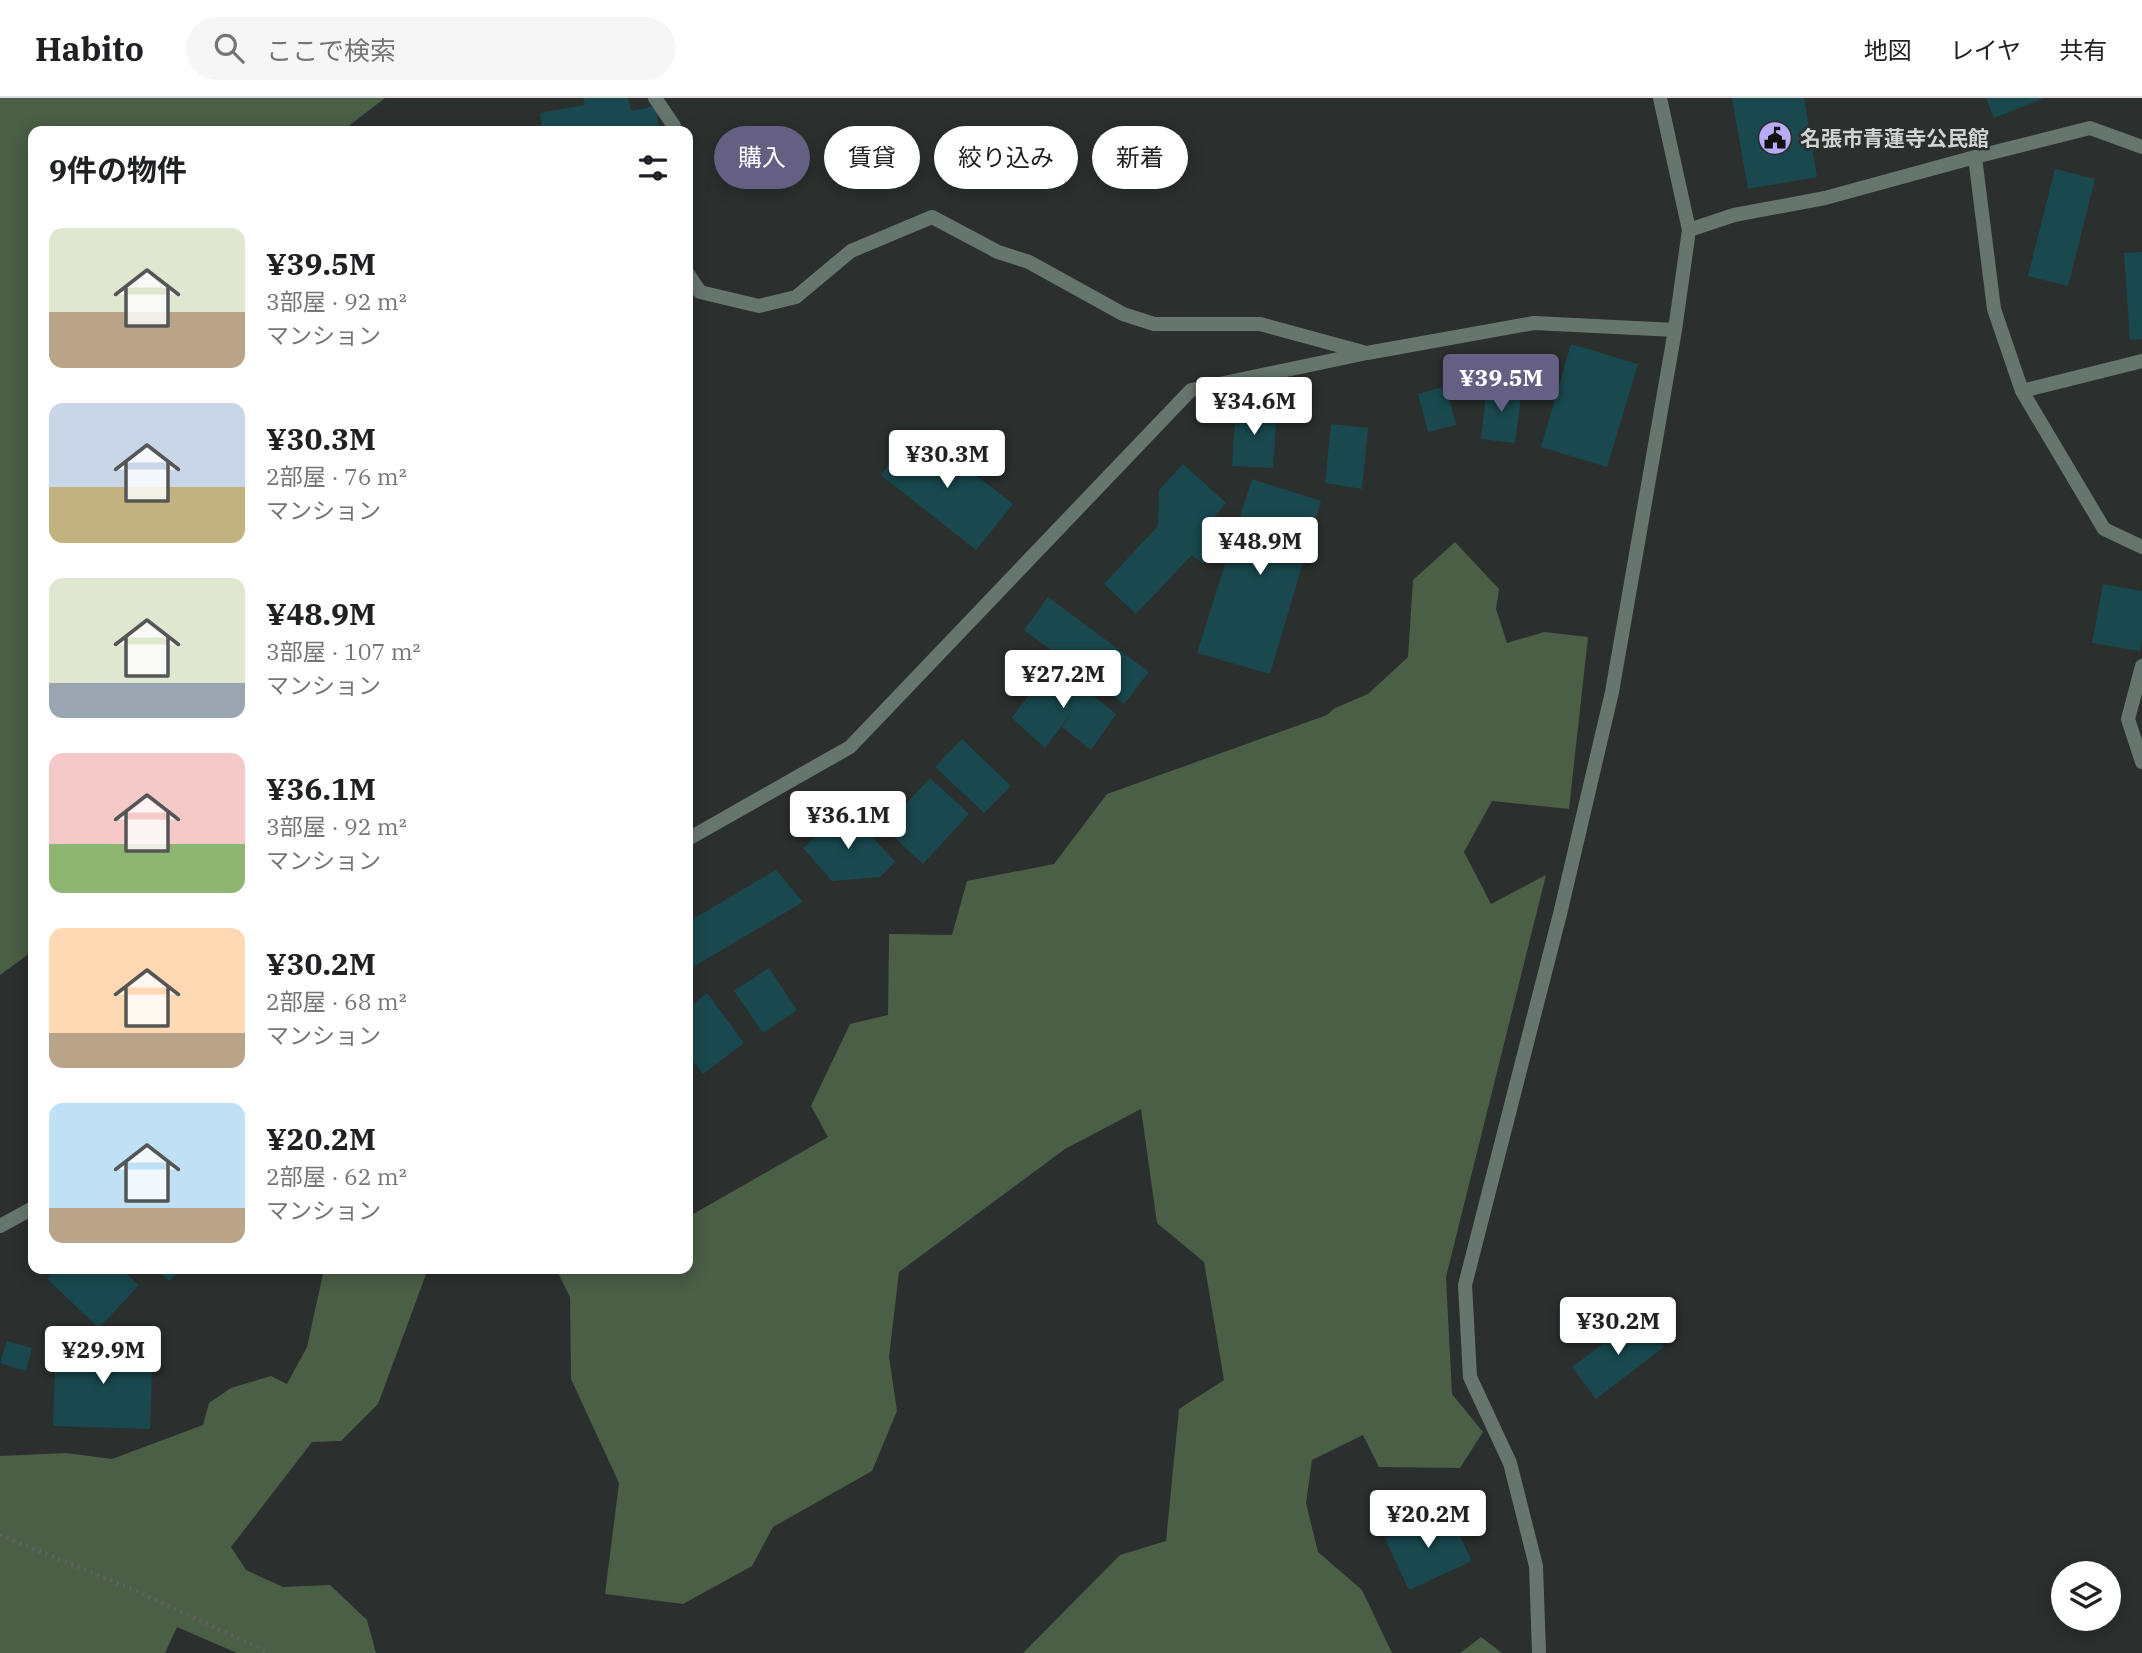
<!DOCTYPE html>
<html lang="ja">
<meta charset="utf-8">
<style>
body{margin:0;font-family:"IBM Plex Serif","Noto Sans JP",serif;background:#f6f6f6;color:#202124;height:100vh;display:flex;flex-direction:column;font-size:26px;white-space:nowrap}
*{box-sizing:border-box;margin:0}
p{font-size:23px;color:#757577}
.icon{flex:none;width:38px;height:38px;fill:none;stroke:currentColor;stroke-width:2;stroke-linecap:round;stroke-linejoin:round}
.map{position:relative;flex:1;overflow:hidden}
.panel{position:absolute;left:28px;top:28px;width:665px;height:1148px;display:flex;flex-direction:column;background:#fff;border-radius:14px;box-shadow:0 4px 18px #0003}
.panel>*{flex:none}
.hud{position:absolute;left:714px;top:28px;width:665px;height:63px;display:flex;gap:14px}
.tools{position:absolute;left:2051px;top:1463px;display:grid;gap:14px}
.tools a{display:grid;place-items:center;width:70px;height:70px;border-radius:50%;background:#fff;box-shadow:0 4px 18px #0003;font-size:35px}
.price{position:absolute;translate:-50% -60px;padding:0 16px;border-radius:7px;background:#fff;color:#222;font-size:23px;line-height:46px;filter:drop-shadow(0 2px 4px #0008)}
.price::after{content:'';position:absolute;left:50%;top:42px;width:21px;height:16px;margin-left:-10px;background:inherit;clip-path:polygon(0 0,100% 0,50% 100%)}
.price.selected{background:#645f83;color:#fff}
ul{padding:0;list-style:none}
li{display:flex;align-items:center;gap:21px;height:175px;padding:0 21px}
li span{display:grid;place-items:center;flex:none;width:196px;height:140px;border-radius:14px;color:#555}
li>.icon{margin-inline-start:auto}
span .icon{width:84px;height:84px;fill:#fffc;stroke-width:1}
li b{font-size:30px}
h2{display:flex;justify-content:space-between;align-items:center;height:84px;padding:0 21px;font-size:30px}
.chip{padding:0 24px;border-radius:32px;background:#fff;box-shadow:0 4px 18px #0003;font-size:24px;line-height:63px}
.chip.selected{background:#645f83;color:#fff}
header{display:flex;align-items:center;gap:42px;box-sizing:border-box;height:98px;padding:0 35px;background:#fff;border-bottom:2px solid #e0e0e0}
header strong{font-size:33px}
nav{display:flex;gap:38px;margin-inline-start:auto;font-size:24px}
.search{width:490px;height:63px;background:#f6f6f6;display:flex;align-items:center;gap:18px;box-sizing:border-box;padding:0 24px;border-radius:38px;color:#757577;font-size:26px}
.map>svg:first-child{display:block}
.green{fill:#4b5e46}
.building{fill:#19494e}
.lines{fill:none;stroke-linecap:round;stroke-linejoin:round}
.path{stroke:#5e6261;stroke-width:4.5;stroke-dasharray:2 5;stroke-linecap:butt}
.minor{stroke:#66766e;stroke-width:14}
.labels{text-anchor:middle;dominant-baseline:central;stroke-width:5;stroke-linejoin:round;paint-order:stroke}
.poi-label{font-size:21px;font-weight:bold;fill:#d0d3d2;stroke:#2b2f2e;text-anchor:start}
</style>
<header>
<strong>Habito</strong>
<div class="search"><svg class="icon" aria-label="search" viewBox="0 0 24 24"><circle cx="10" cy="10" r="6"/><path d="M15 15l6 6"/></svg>ここで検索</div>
<nav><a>地図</a><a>レイヤ</a><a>共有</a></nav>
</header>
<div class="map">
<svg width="2142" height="1555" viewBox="0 0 2142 1555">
<rect width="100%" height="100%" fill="#2b2f2e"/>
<path class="green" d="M0,0H385L342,33H33V853L0,877Z
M1455,444L1499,491L1496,511L1507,545L1544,534L1588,539L1569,711L1492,703L1464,754L1491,806L1546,777L1446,1179L1452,1296L1483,1334L1460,1370L1379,1369L1363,1337L1312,1362L1306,1405L1318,1454L1362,1492L1392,1555H1023L1120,1457L1166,1443L1179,1311L1224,1282L1204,1164L1157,1125L1141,1011L1065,1051L899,1174L889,1259L897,1313L872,1373L773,1429L752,1468L683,1506L605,1496L619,1385L571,1281L570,1199L556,1171H688V1119L828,1039L811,1008L850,926L888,917L889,836L952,837L967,783L1054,766L1107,696L1327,617L1335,610L1368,596L1408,559L1413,482Z
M324,1171H428L378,1306L341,1343L312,1344L231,1449L246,1472L283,1489L330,1487L367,1522L376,1555H237L177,1529L165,1555H0V1358L66,1355L112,1361L203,1327L209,1305L231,1290L271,1278L287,1286L307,1249Z
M1481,1539L1502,1555H1460Z"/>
<path class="building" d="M583,0H628L631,13L656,8L659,33H542L540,15L585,7Z
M1732,0H1804L1817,79L1748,91Z
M1986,0H2045L1994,20Z
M2055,71L2095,81L2068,188L2028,178Z
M2142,154V241L2130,242L2124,155Z
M1571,246L1638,266L1607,369L1541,349Z
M1446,288L1456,327L1428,334L1418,296Z
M1487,288L1522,292L1515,345L1481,341Z
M1236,308L1277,310L1273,370L1232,368Z
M1331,326L1368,330L1362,391L1325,385Z
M917,331L1013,406L976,452L881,377Z
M1183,366L1226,405L1214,420L1231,436L1203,466L1192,457L1136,516L1104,486L1158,428L1159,392Z
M1252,381L1321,403L1270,576L1197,555Z
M2103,486L2142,493V540L2140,553L2092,545Z
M1048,499L1149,574L1124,606L1024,532Z
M1053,564L1116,616L1091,652L1062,629L1073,613L1045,650L1012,620Z
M962,641L1011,688L984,715L935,669Z
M930,680L969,716L923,766L884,730Z
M847,710L895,764L880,779L832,783L803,750Z
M776,772L803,804L688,872V824Z
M769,870L797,912L763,935L734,893Z
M707,895L744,945L703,976L688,956V910Z
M56,1171H121L139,1187L99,1230L47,1181Z
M156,1171H181L169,1183Z
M1641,1218L1664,1249L1596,1301L1572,1269Z
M7,1243L32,1250L26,1273L0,1265Z
M56,1246L153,1249L150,1331L53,1328Z
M1447,1411L1472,1463L1409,1492L1385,1441Z"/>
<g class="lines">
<path class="path" d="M0,1437L134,1492L270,1555"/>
<path class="minor" d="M655,0L674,28L673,33
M1975,59L2090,30L2142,49
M1689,132L1734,117L1825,100L1975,59L1994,211L2022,293L2142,263
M688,176L700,194L759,208L796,199L851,153L932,119L998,154L1029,164L1123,216L1154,226H1260L1363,254
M2022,293L2104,431L2142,449
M2142,568L2128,621L2142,664
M688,741L850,649L1191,292L1367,255L1534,225L1675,232
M0,1128L33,1110
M1539,1555L1536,1468L1510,1365L1470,1279L1465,1187L1560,816L1612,594L1675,232L1689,132L1660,0"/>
</g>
<defs>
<g id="civic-disc" transform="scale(1.75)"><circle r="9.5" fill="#b8abf7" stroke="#2b2f2e"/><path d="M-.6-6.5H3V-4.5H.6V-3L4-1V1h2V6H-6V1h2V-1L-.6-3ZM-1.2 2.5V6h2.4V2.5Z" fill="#111"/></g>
</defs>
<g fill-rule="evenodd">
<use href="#civic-disc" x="1775" y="40"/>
</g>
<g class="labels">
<g class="poi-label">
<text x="1800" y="40">名張市青蓮寺公民館</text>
</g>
</g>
</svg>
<div class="tools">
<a><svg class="icon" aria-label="layers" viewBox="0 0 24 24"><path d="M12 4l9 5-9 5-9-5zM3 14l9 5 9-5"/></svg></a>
</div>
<b class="price selected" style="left:1501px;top:316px">¥39.5M</b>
<b class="price" style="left:1254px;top:339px">¥34.6M</b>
<b class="price" style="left:947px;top:392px">¥30.3M</b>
<b class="price" style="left:1260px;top:479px">¥48.9M</b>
<b class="price" style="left:1063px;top:612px">¥27.2M</b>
<b class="price" style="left:848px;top:753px">¥36.1M</b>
<b class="price" style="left:1618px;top:1259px">¥30.2M</b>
<b class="price" style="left:103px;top:1288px">¥29.9M</b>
<b class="price" style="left:1428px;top:1452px">¥20.2M</b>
<div class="hud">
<a class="chip selected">購入</a>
<a class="chip">賃貸</a>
<a class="chip">絞り込み</a>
<a class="chip">新着</a>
</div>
<section class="panel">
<h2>9件の物件<svg class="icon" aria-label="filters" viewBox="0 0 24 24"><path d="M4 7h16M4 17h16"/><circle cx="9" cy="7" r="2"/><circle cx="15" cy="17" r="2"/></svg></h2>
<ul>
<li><span style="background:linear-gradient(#dfe7d0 60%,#b9a48a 0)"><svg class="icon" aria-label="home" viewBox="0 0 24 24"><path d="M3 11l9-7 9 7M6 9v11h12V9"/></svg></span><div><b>¥39.5M</b><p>3部屋 · 92 m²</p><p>マンション</p></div></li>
<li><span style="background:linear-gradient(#c9d6e8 60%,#c2b280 0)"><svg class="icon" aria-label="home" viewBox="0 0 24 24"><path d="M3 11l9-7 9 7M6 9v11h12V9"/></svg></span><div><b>¥30.3M</b><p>2部屋 · 76 m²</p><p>マンション</p></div></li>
<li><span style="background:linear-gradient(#dfe7d0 75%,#9aa5b1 0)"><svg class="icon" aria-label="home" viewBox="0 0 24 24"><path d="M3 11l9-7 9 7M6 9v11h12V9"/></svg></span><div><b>¥48.9M</b><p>3部屋 · 107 m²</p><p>マンション</p></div></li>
<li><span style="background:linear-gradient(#f6c9c9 65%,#8fb573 0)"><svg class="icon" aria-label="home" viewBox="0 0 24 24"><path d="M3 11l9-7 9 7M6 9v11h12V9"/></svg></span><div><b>¥36.1M</b><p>3部屋 · 92 m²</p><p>マンション</p></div></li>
<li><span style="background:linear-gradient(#ffd9b3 75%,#b9a48a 0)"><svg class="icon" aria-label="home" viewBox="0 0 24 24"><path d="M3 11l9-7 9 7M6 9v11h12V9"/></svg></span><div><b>¥30.2M</b><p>2部屋 · 68 m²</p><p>マンション</p></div></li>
<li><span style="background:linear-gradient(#bfe0f5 75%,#b9a48a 0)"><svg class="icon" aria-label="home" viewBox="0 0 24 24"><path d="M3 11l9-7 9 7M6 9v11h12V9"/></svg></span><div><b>¥20.2M</b><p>2部屋 · 62 m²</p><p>マンション</p></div></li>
</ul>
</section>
</div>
